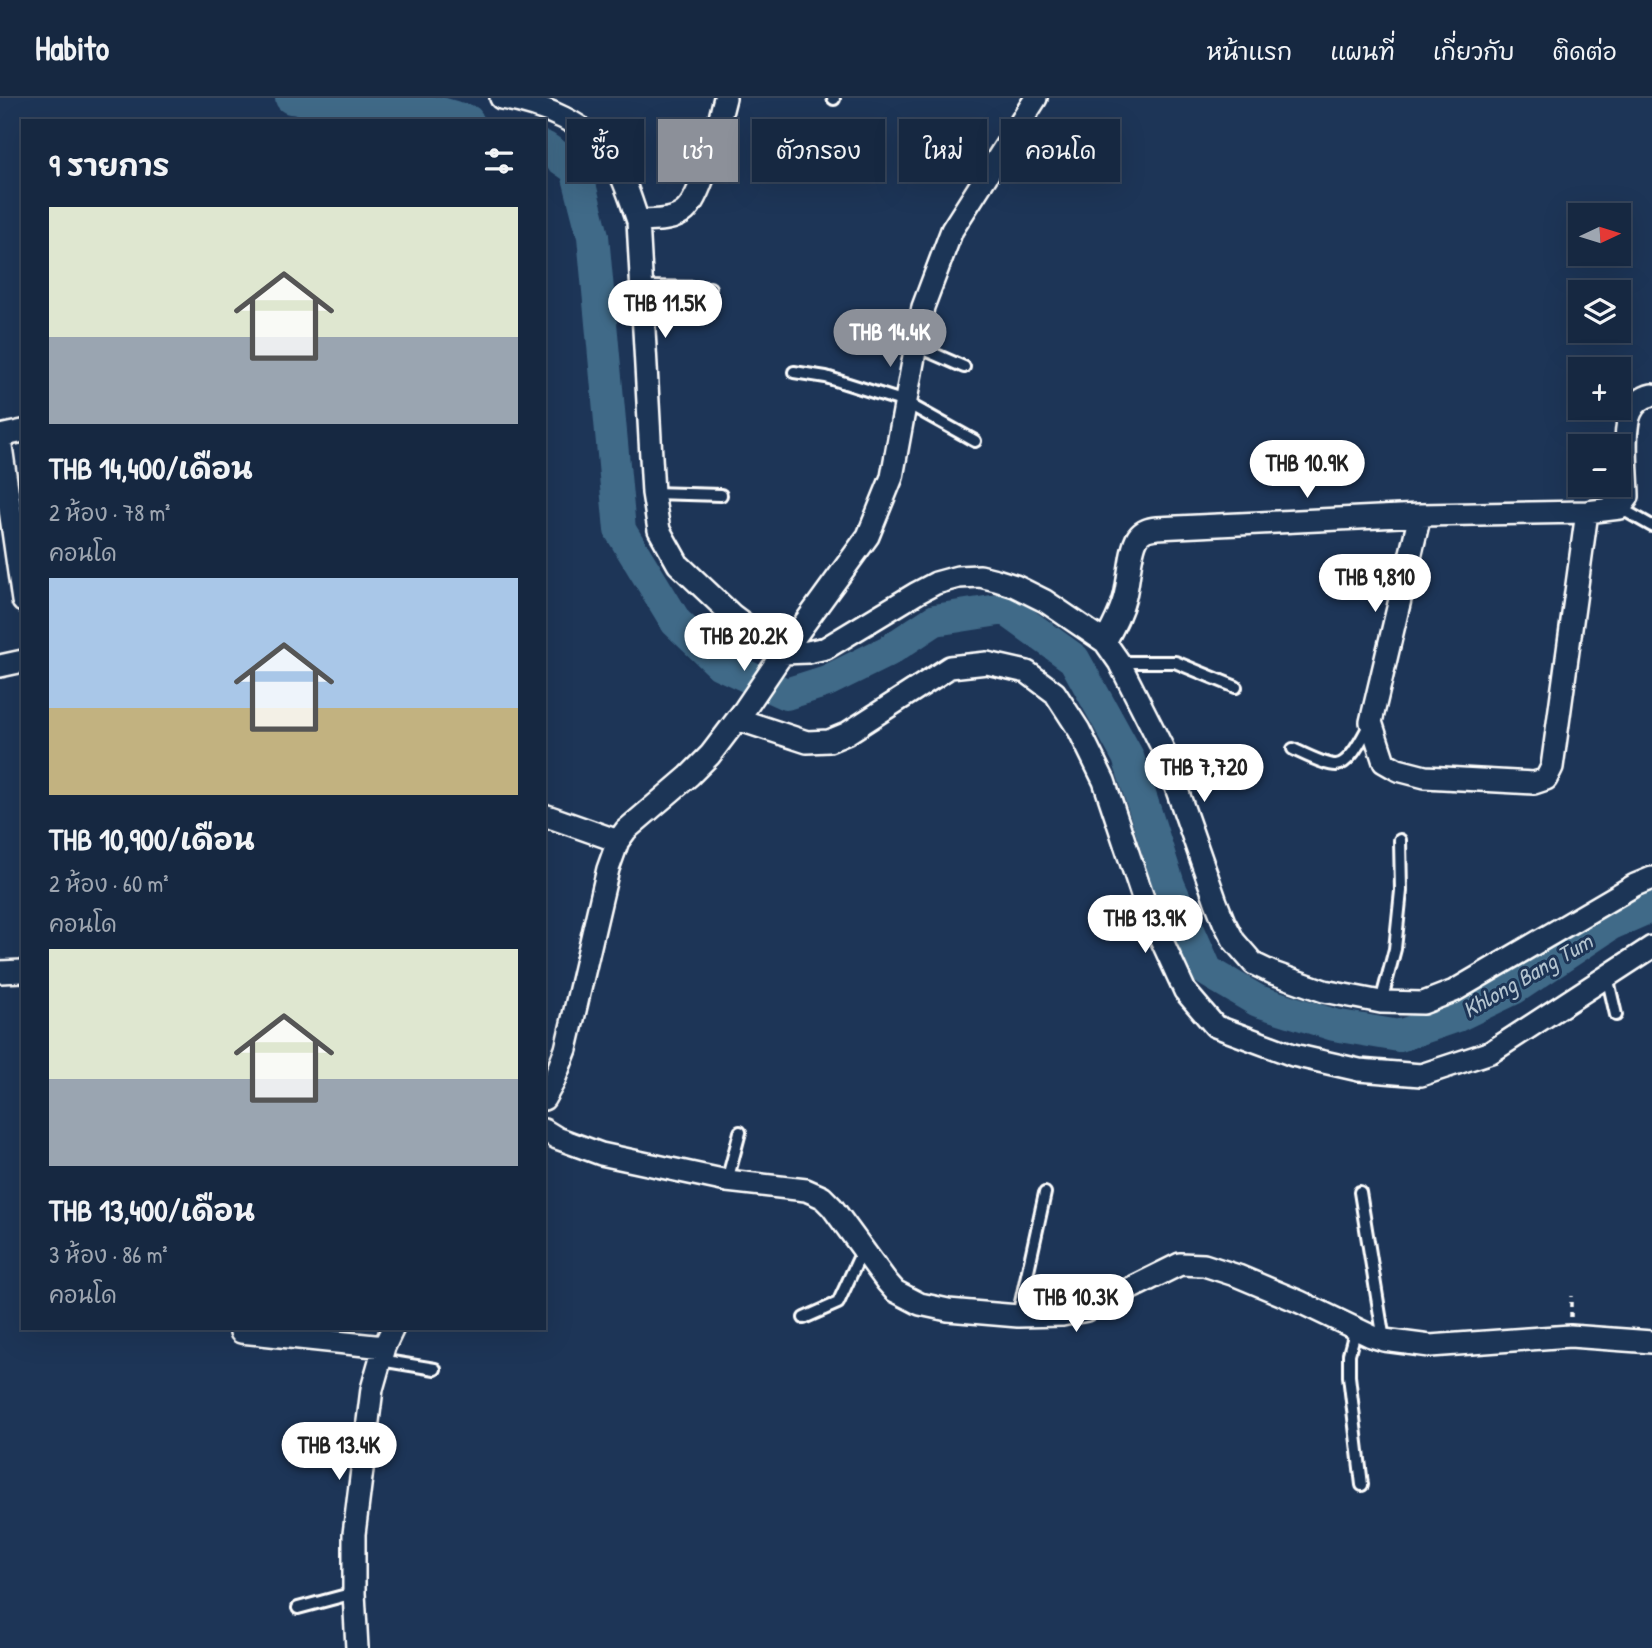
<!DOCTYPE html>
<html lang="th">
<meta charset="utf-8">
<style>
body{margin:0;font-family:"Patrick Hand","Playpen Sans Thai",sans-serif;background:#1f3048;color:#f1f3f6;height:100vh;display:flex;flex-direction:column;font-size:26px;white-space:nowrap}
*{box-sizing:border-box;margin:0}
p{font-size:23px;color:#9ea6b1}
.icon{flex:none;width:38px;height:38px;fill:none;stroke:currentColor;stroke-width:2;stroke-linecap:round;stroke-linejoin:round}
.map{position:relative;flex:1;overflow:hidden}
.drawer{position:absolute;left:21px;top:21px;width:525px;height:1211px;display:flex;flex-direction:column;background:#162841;border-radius:0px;box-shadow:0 7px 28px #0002,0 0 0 2px #35445a}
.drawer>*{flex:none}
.hud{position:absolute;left:567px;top:21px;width:665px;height:63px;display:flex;gap:14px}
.needle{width:46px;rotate:86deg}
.controls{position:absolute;left:1568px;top:105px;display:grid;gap:14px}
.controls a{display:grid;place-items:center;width:63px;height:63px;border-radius:0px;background:#162841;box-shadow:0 7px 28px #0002,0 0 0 2px #35445a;font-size:35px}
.price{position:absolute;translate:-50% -60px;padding:0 16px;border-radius:24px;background:#fff;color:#222;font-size:23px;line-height:46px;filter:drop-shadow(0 2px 4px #0008)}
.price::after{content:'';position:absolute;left:50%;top:42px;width:21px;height:16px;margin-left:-10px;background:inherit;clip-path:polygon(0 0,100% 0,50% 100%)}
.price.current{background:#8c9099;color:#fff}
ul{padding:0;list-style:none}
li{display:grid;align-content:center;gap:14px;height:371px;padding:0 28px}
li span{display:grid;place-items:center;height:217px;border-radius:0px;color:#555}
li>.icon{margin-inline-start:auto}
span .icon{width:126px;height:126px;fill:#fffc;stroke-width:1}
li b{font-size:30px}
h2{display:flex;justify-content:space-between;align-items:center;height:84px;padding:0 28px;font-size:30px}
.tag{padding:0 24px;border-radius:0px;background:#162841;box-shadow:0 7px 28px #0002,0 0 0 2px #35445a;font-size:24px;line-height:63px}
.tag.current{background:#8c9099;color:#fff}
header{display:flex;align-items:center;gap:42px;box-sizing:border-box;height:98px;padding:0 35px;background:#162841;border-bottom:2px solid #35445a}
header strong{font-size:33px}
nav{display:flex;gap:38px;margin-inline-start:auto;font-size:24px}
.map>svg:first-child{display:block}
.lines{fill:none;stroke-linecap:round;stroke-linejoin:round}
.river{stroke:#406a88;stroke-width:32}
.lane-casing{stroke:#fff;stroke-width:16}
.street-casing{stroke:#fff;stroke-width:26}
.path{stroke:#fff;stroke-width:3.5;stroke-dasharray:5 5;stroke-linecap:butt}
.lane{stroke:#1d3557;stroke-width:10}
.street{stroke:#1d3557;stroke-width:21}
.labels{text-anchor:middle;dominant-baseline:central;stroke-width:6;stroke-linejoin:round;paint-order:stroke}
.water-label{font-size:23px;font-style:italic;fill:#b3c3cf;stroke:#1d3557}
</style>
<header>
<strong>Habito</strong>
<nav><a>หน้าแรก</a><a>แผนที่</a><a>เกี่ยวกับ</a><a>ติดต่อ</a></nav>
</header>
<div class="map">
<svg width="1652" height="1550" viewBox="0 0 1652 1550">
<rect width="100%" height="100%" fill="#1d3557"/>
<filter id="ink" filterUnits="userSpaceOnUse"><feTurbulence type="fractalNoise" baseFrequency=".0143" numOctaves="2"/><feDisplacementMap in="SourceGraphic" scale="14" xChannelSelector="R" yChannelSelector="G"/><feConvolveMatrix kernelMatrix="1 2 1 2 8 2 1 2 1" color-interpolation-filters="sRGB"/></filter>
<g filter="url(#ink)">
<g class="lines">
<path class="river" d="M291,0L440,15L468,23
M544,49L576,71L593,138L620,432L676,524L720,566L786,596L827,583L888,553L935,522L1005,511L1074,561L1128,659L1169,787L1207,873L1258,903L1334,927L1399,938L1457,918L1515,890L1611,826L1652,808"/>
<g class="lane-casing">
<path id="lane" d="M833,0L834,1
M641,189L710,190
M916,248L964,269
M794,274L826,279L905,304L975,343
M653,395L721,397
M1620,410L1652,428
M1119,564H1175L1236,589
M1293,651C1304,656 1325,667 1336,667C1351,666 1364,636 1371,624
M1607,878L1616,917
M1381,904L1395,851L1401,793L1400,742
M727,1083L740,1034
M1360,1094L1384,1242
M1018,1218L1045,1095
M804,1220L838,1205L863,1151
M1356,1230L1349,1256V1278L1362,1387
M380,1262L435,1271
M298,1510L354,1495"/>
</g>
<g class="street-casing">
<path id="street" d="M501,0C542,7 589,25 613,62C625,81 631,103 638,123L653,395L659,432L678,466L732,517L783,555L808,554L826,550L917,495L936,485L958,479L980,478L996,482L1015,488L1045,503L1105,544L1119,564L1162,649L1216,804L1224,824L1234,843L1254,866L1273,875L1324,893L1381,904L1423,905L1454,893L1635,787L1652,780
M638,123C652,122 673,124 685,113C704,96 718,26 725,0
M0,338L23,333
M0,341L23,503
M1420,417L1371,624L1384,664L1398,672L1425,679L1534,685L1546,681L1552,669L1587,414
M1105,544C1113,529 1121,515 1125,498C1129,483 1130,451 1138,439C1143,432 1149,431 1157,430L1420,417L1587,414L1620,410L1628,399C1628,378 1622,332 1631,314C1635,305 1643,299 1652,297
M0,568L23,563
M737,621L807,644L829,643L846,636L950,569L987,565L1027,574L1055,595L1079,632L1104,683L1145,806L1185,893L1215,928L1293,957L1359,972L1421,977L1491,954L1652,849
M544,717L618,743
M0,874L23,873
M544,1001L553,985L566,951L608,771L618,743L626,732L689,678L710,657L745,611L783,555L868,438L892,379L923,209L952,132L1036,0
M544,1032L557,1040L601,1056L727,1083L806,1092L822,1099L832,1109L887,1184L895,1193L920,1206L948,1212L1018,1218L1062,1217L1087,1212L1180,1166L1204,1167L1238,1178L1300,1204L1371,1238L1384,1242L1430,1248L1570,1238L1652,1244
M240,1230L241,1234L384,1249
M357,1550L354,1495V1436L372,1291L384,1249L393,1230"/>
</g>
<path class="path" d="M1571,1219V1198"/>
<use href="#lane" class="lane"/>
<use href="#street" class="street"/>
</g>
</g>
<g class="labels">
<g class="water-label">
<text transform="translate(1527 877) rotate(-30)">Khlong Bang Tum</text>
</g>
</g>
</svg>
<div class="controls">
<a><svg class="needle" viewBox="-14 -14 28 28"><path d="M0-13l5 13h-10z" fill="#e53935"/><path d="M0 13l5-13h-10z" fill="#9ea6b1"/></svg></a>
<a><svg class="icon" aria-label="layers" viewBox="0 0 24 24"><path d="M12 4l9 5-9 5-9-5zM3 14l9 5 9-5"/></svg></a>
<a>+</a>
<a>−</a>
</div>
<b class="price" style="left:665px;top:242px">THB 11.5K</b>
<b class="price current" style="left:890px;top:271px">THB 14.4K</b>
<b class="price" style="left:1307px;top:402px">THB 10.9K</b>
<b class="price" style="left:1375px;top:516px">THB 9,810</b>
<b class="price" style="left:744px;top:575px">THB 20.2K</b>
<b class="price" style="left:1204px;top:706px">THB 7,720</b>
<b class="price" style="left:1145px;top:857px">THB 13.9K</b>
<b class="price" style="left:1076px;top:1236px">THB 10.3K</b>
<b class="price" style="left:339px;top:1384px">THB 13.4K</b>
<div class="hud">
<a class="tag">ซื้อ</a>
<a class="tag current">เช่า</a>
<a class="tag">ตัวกรอง</a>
<a class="tag">ใหม่</a>
<a class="tag">คอนโด</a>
</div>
<section class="drawer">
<h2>9 รายการ<svg class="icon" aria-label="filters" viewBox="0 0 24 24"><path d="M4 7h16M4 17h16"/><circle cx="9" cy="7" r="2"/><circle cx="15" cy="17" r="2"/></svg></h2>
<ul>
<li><span style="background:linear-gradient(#dfe7d0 60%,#9aa5b1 0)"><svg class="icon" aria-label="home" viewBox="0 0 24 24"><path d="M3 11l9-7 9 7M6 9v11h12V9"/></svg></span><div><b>THB 14,400/เดือน</b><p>2 ห้อง · 78 m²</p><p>คอนโด</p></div></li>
<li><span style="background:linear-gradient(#a9c7e8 60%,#c2b280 0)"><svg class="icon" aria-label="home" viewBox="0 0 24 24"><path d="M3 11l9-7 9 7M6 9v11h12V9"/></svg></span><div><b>THB 10,900/เดือน</b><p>2 ห้อง · 60 m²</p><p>คอนโด</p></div></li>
<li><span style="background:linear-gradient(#dfe7d0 60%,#9aa5b1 0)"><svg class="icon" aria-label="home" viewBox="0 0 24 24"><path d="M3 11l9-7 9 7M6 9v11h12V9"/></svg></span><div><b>THB 13,400/เดือน</b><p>3 ห้อง · 86 m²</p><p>คอนโด</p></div></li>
</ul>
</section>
</div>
